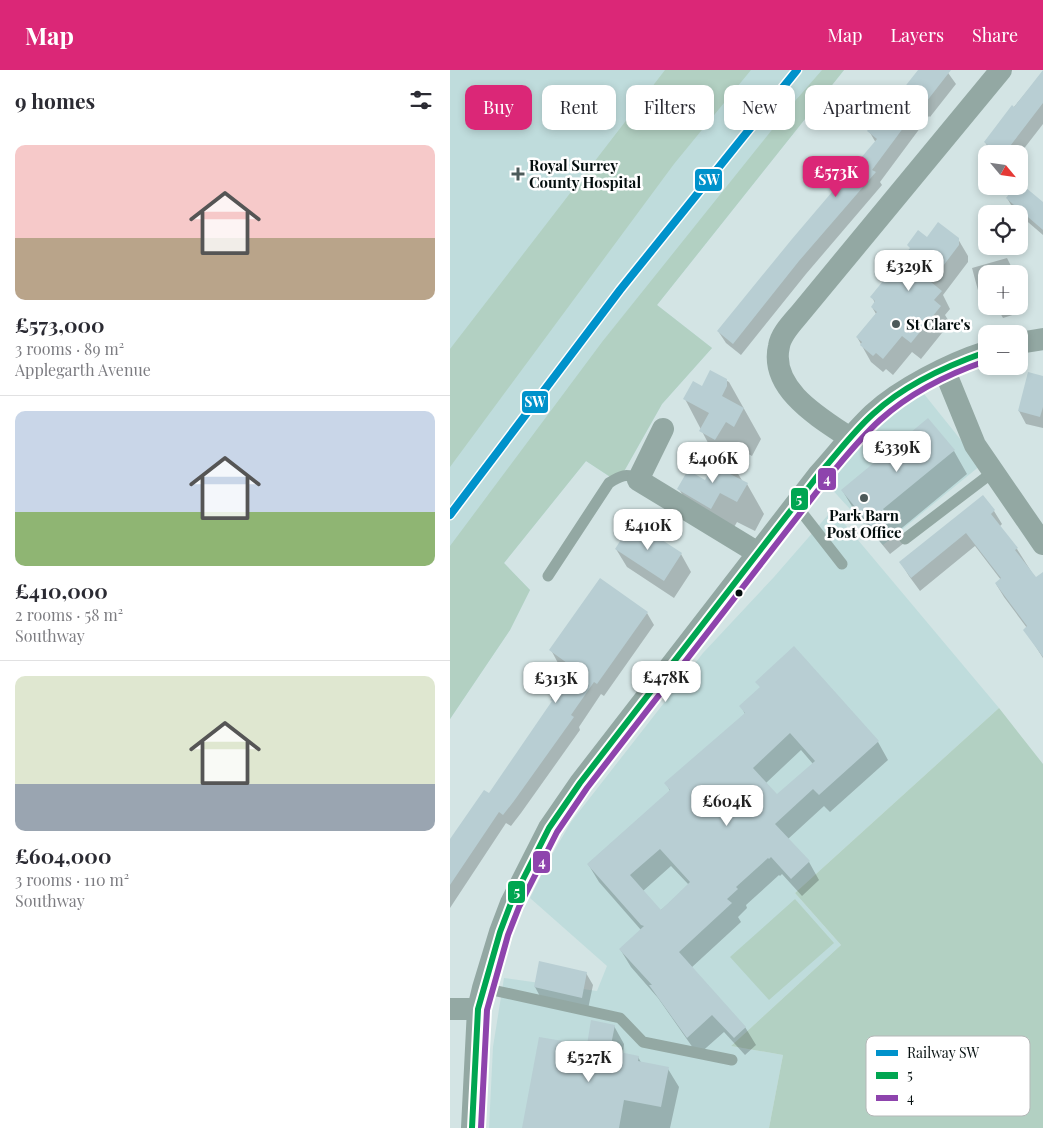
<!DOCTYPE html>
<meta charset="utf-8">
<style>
body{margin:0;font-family:"Playfair Display",serif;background:#f7f7f7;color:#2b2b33;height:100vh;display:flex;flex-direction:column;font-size:19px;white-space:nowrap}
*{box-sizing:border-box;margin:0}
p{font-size:16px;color:#7c7c81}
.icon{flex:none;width:28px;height:28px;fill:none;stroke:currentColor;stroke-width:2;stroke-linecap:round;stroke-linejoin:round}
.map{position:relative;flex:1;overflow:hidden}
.panel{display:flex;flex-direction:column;background:#fff;width:450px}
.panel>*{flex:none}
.guide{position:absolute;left:15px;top:15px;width:475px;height:45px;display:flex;gap:10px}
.needle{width:32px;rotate:119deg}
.controls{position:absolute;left:528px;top:75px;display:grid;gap:10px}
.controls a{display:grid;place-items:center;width:50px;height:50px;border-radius:10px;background:#fff;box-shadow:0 2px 8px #0003;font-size:25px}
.price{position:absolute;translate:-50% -42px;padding:0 11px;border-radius:10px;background:#fff;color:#222;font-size:16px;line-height:32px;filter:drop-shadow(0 1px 2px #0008)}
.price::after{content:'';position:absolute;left:50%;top:30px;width:15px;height:11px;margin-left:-8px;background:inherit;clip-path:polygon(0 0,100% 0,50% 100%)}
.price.selected{background:#db2777;color:#fff}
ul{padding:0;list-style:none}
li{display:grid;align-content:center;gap:10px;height:265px;padding:0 15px}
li+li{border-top:1px solid #e1e1e2}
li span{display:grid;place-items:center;height:155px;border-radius:10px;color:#555}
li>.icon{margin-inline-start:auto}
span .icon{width:90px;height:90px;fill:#fffc;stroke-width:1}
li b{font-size:21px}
h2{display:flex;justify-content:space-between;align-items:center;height:60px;padding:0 15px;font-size:21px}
.chip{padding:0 18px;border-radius:10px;background:#fff;box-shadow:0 2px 8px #0003;font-size:18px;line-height:45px}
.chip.selected{background:#db2777;color:#fff}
header{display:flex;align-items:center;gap:30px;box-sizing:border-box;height:70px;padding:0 25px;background:#db2777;color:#fff}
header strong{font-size:24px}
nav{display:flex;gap:28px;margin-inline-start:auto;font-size:18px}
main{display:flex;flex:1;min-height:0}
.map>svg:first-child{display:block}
.built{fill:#bfdcdc}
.green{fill:#b2d0c2}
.shadow{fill:#0003;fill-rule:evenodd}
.building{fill:#b8ced3;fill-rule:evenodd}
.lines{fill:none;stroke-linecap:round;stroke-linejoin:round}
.service{stroke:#93a8a3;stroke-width:11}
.minor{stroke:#93a8a3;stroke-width:22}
.bus-1-casing{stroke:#fff;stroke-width:10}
.bus-2-casing{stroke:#fff;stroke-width:10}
.bus-1{stroke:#00a651;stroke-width:6}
.bus-2{stroke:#8e44ad;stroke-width:6}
.rail-1-casing{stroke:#fff;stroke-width:11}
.rail-1{stroke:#0092cb;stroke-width:8}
.poi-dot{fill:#4d5a5a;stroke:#fff;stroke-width:2}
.bus-dot{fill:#050f0f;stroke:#fff;stroke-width:2}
.labels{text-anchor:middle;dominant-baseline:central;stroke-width:5;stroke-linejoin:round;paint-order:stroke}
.poi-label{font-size:15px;font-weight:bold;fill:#050f0f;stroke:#fff;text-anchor:start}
.key{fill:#fff;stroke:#b4b7b7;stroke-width:1}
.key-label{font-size:14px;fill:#050f0f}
.line-badge{stroke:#fff;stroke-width:2}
.badge-label{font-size:14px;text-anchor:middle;font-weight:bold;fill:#fff}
</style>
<header>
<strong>Map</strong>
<nav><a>Map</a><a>Layers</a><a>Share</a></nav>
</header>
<main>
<section class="panel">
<h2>9 homes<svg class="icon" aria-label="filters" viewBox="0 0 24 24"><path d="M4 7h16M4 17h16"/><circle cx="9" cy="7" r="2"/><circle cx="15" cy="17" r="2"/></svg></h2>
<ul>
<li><span style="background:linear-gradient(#f6c9c9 60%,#b9a48a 0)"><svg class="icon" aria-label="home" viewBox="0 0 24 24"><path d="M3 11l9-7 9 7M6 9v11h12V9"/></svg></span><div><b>£573,000</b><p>3 rooms · 89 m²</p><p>Applegarth Avenue</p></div></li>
<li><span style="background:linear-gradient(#c9d6e8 65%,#8fb573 0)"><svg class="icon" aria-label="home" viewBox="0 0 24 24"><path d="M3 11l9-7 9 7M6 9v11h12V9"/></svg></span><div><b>£410,000</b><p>2 rooms · 58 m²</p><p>Southway</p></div></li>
<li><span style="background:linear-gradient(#dfe7d0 70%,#9aa5b1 0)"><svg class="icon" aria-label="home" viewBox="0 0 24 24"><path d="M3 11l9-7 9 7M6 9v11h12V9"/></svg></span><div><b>£604,000</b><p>3 rooms · 110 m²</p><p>Southway</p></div></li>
</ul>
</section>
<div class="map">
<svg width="593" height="1058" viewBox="0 0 593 1058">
<rect width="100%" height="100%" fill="#d3e4e4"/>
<path class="built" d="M0,0H394L207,235L262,278L212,334L168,412L136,391L54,493L80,520L60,560L0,649Z
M470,319L531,395L433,475L377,414L425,350Z
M378,445H387L549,638L345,823L391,875L281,976L333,985L319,1058H39L43,977L54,908L147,921L157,896L80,828L100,788L121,752L253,583L324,507Z"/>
<path class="green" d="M215,0H301L224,94L0,397V279Z
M372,0H394L207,235L262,278L212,334L168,412L136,391L54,493L80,520L60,560L0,649V476L152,272L345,31Z
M549,638L593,694V1058H319L333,985L281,976L391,875L345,823Z
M345,829L384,873L319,930L280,887Z"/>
<path class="shadow" d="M470,0H496L506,14L480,47L479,46L430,112L432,115L356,204L291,285L276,273L268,261L426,73L419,61L439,40Z
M593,2V54L569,85V84H542L535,72Z
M569,113L593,134V165L564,140L557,128L569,116Z
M477,169H508L518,186V192L493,225L500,239L495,245L500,253L471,289L462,282L443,305L436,299L433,302L421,292L407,267L426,244L422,237L425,233L422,227Z
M557,188L565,204H536V236L529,224L522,198Z
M569,233L572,242L553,248L546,236H569Z
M261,302L279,312L311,369L302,386L293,381L284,397L293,412L297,414L314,444L305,461L287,452L278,468L246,448L229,419L256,412L267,390L235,329L253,318Z
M593,307V358L576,354L569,341Z
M504,381L517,404L447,462L454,473L440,484L406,443L392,420Z
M533,426L544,441L552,454L549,457L567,479L586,509L593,508V588L575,560L577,558L554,527L546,514L551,510L525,476L470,521L459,506L451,493Z
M166,479L231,484L241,502L224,528L177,497Z
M197,543L204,555L154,626L151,624L129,657L130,660L71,743L61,756L56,753L0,838V770L39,725L103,632L99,623L115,598L108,593L101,580Z
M307,612L428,672L438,690L380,742L374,736L338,769L359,792L369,810L352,826L332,804L330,806L329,805L296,835L297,838L288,847L291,852L241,898L295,957L306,975L295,985L274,962L248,985L208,928L181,897L170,879L191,860L149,812L138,794L220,721L216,713L295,644L291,636L311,618ZM351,680L363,694L327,726L316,713ZM221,796L239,815L210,841L193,821Z
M136,903L143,915L138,939L92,930L85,917Z
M164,956L174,974L173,984L188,987L192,994L218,999L229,1017L220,1058H74L138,977Z"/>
<path class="building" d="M468,0H501L473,36L471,34L422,100L426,102L349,191L283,274L267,261L342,169L427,69L417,61L436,36L438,38Z
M593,0V33L554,84H549L534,72L562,35L564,37Z
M569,112L593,132V160L556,128L565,116H569Z
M488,152L509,168V175L481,212L492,221L484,230L491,236L461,273L452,266L433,289L426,283L423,286L410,275L412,272L406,267L427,242L421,237L425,231L420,227L460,178L457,175L468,160L477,167Z
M260,300L277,309V316L272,326L294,338L284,357L276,352L265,370L249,361L259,343L233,329L243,311L252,316Z
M578,302L593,306V337L590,347L568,341Z
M478,348L505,380L433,439L442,450L426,462L391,420Z
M268,386L285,396L280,404L298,413L287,432L270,423L261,439L227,419L238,400L255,410Z
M533,425L545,440L541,444L568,478L565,480L586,507L593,502V587L573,560L577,556L545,513L551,508L516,463L461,508L449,492Z
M183,451L232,483L214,511L165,479Z
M150,508L198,542L147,614L144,612L121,645L124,647L64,731L53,745L49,742L0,815V769L34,720L39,723L102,631L100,630L103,627L97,623L117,593L99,580Z
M344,576L429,671L369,725L363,719L325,754L360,791L341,809L321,787L319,789L318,788L286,817L288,819L277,829L282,833L229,882L296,957L284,968L262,945L237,968L199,915H202L169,879L194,856L191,855L137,794L220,720L214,713L295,643L289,636L310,617L305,612ZM340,663L365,691L327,724L303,698ZM210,779L240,812L211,840L180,805Z
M89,891L137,902L132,928L84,917Z
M141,950L165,955L160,980L189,986L188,991L219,997L211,1037L174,1030L169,1058H72L89,967L137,975Z"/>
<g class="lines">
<path class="service" d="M346,435L392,494
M455,469L543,402
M98,506L159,413C170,406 177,402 188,410
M33,918L170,948L193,972L282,990"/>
<path class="minor" d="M569,273L593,269
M494,299L525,375L593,474
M213,359L188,410L308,483
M400,368C370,348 319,319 329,276C331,263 344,251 352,241L551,0
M0,939H28
M22,1058L28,939L33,918L50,862L61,833L99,758L130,713L369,404C387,384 403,363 423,344C450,319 501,293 536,282"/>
<g class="bus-1-casing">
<path id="bus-1" d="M22,1058L28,939L50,862L61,833L99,758L130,713L369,404C387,384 403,362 423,344C454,315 496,296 536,282"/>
</g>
<g class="bus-2-casing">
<path id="bus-2" d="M31,1058L37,940L58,865L69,837L107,762L137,718L376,410C393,390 410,368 430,350C460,323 498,304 536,291"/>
</g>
<use href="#bus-1" class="bus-1"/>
<use href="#bus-2" class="bus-2"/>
<g class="rail-1-casing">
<path id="rail-1" d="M0,445L170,220L347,0"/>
</g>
<use href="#rail-1" class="rail-1"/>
</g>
<g class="poi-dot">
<path d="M65.5 96.5h5v5h5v5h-5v5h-5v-5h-5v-5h5z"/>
<circle cx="446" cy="254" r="5"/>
<circle cx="414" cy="428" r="5"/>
</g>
<circle class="bus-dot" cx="289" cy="523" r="4.5"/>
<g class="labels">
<g class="poi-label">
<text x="79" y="95">Royal Surrey<tspan x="79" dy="17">County Hospital</tspan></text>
<text x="456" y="254">St Clare's</text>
<text x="414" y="445" text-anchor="middle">Park Barn<tspan x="414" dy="17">Post Office</tspan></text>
</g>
</g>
<rect x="416" y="966" width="164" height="80" rx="8" class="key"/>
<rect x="426" y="980" width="22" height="6" fill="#0092cb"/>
<rect x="426" y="1002" width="22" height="7" fill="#00a651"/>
<rect x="426" y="1025" width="22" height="6" fill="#8e44ad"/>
<g class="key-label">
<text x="457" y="988">Railway SW</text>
<text x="457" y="1010">5</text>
<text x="457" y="1033">4</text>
</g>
<g class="line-badge">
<rect x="244" y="98" width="29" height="24" rx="5" fill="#0092cb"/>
<rect x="71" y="320" width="28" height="24" rx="5" fill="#0092cb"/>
<rect x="367" y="397" width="20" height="24" rx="5" fill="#8e44ad"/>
<rect x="340" y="417" width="19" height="24" rx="5" fill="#00a651"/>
<rect x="82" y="780" width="19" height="24" rx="5" fill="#8e44ad"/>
<rect x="57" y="810" width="19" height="24" rx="5" fill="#00a651"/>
</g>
<g class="badge-label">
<text x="259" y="115">SW</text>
<text x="85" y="337">SW</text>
<text x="377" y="414">4</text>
<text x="349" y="434">5</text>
<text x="92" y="797">4</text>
<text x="67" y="827">5</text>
</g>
</svg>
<div class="controls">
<a><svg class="needle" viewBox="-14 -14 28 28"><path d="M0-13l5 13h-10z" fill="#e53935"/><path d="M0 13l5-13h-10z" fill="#7c7c81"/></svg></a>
<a><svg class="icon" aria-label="locate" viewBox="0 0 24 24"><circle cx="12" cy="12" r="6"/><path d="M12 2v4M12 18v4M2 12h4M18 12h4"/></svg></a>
<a>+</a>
<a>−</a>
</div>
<b class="price selected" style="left:386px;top:128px">£573K</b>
<b class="price" style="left:459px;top:222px">£329K</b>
<b class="price" style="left:447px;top:403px">£339K</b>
<b class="price" style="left:263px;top:414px">£406K</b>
<b class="price" style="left:198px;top:481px">£410K</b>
<b class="price" style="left:216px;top:633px">£478K</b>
<b class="price" style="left:106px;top:634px">£313K</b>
<b class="price" style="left:277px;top:757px">£604K</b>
<b class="price" style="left:139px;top:1013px">£527K</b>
<div class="guide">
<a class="chip selected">Buy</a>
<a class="chip">Rent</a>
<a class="chip">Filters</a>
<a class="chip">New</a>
<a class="chip">Apartment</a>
</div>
</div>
</main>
